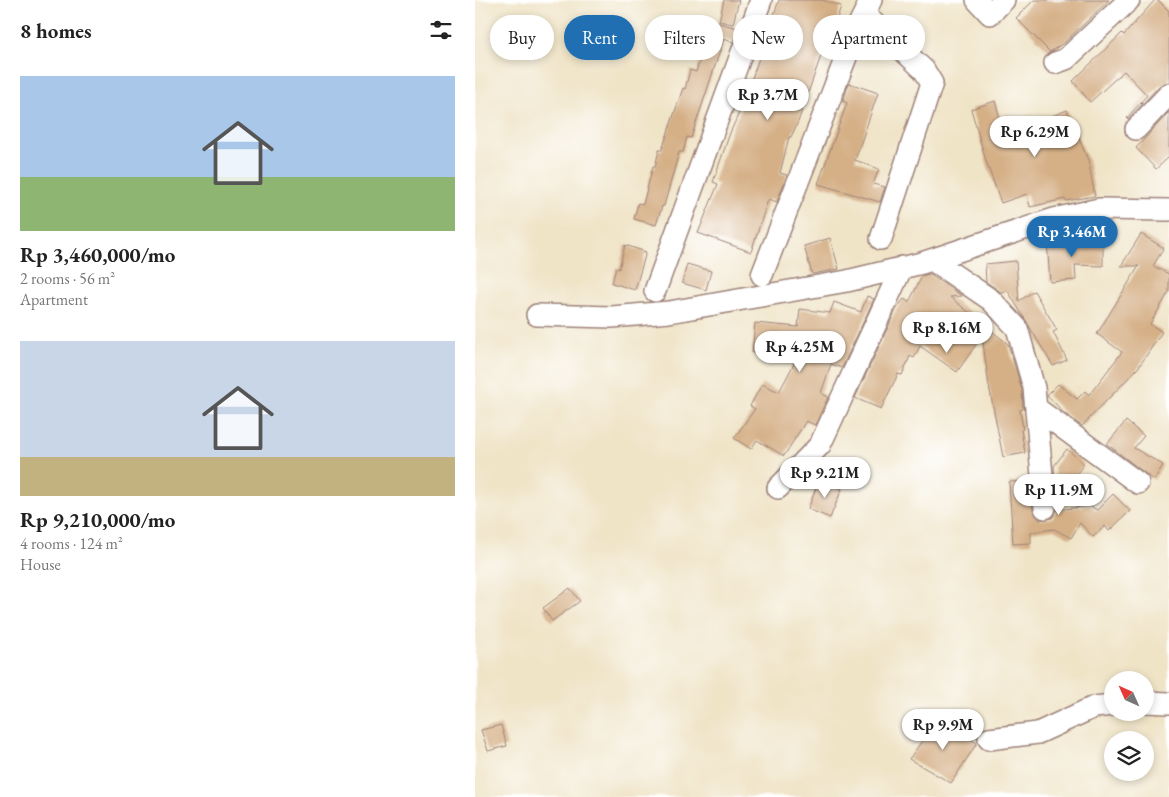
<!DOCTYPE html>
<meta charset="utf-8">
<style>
body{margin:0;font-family:"EB Garamond",serif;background:#f6f6f6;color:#222;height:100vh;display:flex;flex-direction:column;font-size:19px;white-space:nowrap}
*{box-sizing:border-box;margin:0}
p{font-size:16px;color:#767676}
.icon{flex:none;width:28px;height:28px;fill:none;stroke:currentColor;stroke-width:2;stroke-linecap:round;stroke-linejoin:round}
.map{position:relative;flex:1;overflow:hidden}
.sheet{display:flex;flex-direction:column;background:#fff;width:475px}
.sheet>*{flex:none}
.top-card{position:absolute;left:15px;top:15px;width:475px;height:45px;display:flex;gap:10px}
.needle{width:32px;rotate:315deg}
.buttons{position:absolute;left:629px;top:671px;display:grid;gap:10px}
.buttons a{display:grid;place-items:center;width:50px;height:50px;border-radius:50%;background:#fff;box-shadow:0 2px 8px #0003;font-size:25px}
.price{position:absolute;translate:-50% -42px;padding:0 11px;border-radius:18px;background:#fff;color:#222;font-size:16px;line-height:32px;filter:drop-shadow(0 1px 2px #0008)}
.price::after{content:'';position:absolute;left:50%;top:30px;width:15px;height:11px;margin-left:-8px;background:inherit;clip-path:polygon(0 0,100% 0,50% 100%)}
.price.selected{background:#1f6fb2;color:#fff}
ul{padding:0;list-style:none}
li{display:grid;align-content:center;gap:10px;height:265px;padding:0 20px}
li span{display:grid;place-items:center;height:155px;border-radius:0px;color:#555}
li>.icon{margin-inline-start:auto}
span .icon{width:90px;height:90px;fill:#fffc;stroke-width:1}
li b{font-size:21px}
h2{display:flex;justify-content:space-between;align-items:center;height:60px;padding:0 20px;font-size:21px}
.chip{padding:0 18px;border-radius:22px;background:#fff;box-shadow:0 2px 8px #0003;font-size:18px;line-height:45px}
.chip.selected{background:#1f6fb2;color:#fff}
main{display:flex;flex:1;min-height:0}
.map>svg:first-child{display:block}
.building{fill:#d5b087}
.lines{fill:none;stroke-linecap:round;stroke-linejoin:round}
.minor-casing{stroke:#9d8279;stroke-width:24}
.minor{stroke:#fff;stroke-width:21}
</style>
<main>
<section class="sheet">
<h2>8 homes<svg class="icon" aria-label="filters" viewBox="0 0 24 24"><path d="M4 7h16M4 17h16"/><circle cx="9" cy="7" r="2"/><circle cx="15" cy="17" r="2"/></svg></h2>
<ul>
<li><span style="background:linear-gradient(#a9c7e8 65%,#8fb573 0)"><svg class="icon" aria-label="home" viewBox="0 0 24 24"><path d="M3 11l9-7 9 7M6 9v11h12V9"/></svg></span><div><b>Rp 3,460,000/mo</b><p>2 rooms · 56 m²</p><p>Apartment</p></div></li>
<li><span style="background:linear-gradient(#c9d6e8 75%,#c2b280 0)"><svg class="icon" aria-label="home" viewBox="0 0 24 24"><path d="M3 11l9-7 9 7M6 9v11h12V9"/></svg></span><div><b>Rp 9,210,000/mo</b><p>4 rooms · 124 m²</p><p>House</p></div></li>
</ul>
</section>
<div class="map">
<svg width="694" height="797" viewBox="0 0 694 797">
<rect width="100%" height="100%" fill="#fff"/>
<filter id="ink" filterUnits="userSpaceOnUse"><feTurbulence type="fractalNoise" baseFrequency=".02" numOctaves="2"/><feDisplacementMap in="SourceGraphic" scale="10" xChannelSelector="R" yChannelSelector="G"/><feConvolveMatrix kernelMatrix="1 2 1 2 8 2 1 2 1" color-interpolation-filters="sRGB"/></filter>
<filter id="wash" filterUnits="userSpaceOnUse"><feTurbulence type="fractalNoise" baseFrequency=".0096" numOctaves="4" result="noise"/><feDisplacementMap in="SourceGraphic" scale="20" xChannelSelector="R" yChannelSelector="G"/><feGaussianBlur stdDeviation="1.12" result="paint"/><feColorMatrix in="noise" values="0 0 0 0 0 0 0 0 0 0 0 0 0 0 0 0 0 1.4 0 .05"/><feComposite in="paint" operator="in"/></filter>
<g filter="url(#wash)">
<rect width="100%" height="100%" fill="#f0e4c7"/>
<g id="blocks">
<path class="building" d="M249,0H264L258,24L244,21Z
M304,0H347L366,6L361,22L358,21L323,122L316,137H314L305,173L312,175L302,202L294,199L292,203L276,252L223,233L243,184L238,182L255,133L268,104Z
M559,0H634L590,42L575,52L541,18Z
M680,0H683L694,11V82L685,85L653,119L652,118L672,95L649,71L615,102L598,81L647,33L649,35Z
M237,21L263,28L258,42L249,39L216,138L212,137L208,152H204L189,206H187L181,225L159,219L163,203L168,204L178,166L180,167L184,150H187L208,88L210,89L215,70L221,72Z
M374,83L403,93L380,160L404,169L398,184L410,187L405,202L343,184L372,103L368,101Z
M520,101L529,132L535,130V133L592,110L613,160L620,196L591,201L590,199L555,207L552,194L526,203L511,161L496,109Z
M694,112V157L681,169L661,148Z
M666,234L689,248L678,266L694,274V292L675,324L687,332L663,368L607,426L589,413L572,395L583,384L602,399L610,391L614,395L647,352L622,334L664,266H646Z
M355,238L364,269L337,274L329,246Z
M598,239V242L628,241V266L600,265L601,280L575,282L572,241Z
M150,245L171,252L160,290L137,283L141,268L144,269Z
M541,261L544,301L559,291L582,330L578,332L592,360L578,366L533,291L526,292L511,282L510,264Z
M212,264L236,271L231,290L207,283Z
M454,274L487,296L475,297L533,344L547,390L548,409L545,410L548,429L546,430L550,453L528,457L514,386L507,336L482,372L445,346L439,358L435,356L427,375L423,374L406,409L380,398L422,308L429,299L434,302L447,276Z
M392,296L399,299L367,368L356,364L346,393L353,397L340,425L331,421L309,456L282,440L276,449L259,438L280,409L275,406L287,384L304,392L322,358L277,353L280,323L323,327L325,309L355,313L359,302L386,312Z
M651,421L669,436L659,448L688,465L679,480L632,444Z
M592,449L609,464L590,489L580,481L579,466Z
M344,480L367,489L355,518L333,509Z
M555,481L558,510L565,520L577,518L582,510L614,506L622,510L638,494L655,511L634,531L630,526L618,537L605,523L596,538L579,529L556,532V543L538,544L534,482Z
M95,588L105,601L77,621L68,608Z
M462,720L502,743L476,783L434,759Z
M26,725L32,746L13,751L6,730Z"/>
</g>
</g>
<g filter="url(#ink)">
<use href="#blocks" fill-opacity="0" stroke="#9d8279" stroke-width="1"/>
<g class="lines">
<g class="minor-casing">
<path id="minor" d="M502,0L515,14L529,0
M389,14L449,70L457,83L406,239
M580,63L591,59L654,0
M661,129L694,94
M457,260L516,300L542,328L559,388L570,508
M287,275L383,26L396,0
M180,291L286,0
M62,315L137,317L194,312L372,281L447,263L579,219L624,209L694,210
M561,408L663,483
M303,488L345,445L427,267
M670,702L694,703
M514,739L563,733L619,707L638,705"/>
</g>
<use href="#minor" class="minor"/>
</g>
</g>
</svg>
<div class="buttons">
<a><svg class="needle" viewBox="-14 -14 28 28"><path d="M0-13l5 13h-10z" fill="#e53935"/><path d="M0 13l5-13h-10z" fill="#767676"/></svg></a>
<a><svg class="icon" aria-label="layers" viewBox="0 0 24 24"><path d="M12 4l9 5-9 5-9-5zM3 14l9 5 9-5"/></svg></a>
</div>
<b class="price" style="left:293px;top:121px">Rp 3.7M</b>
<b class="price" style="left:560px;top:158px">Rp 6.29M</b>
<b class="price selected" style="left:597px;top:258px">Rp 3.46M</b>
<b class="price" style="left:472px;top:354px">Rp 8.16M</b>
<b class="price" style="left:325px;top:373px">Rp 4.25M</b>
<b class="price" style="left:350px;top:499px">Rp 9.21M</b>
<b class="price" style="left:584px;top:516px">Rp 11.9M</b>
<b class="price" style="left:468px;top:751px">Rp 9.9M</b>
<div class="top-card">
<a class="chip">Buy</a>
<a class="chip selected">Rent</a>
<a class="chip">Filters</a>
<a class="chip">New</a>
<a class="chip">Apartment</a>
</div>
</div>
</main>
